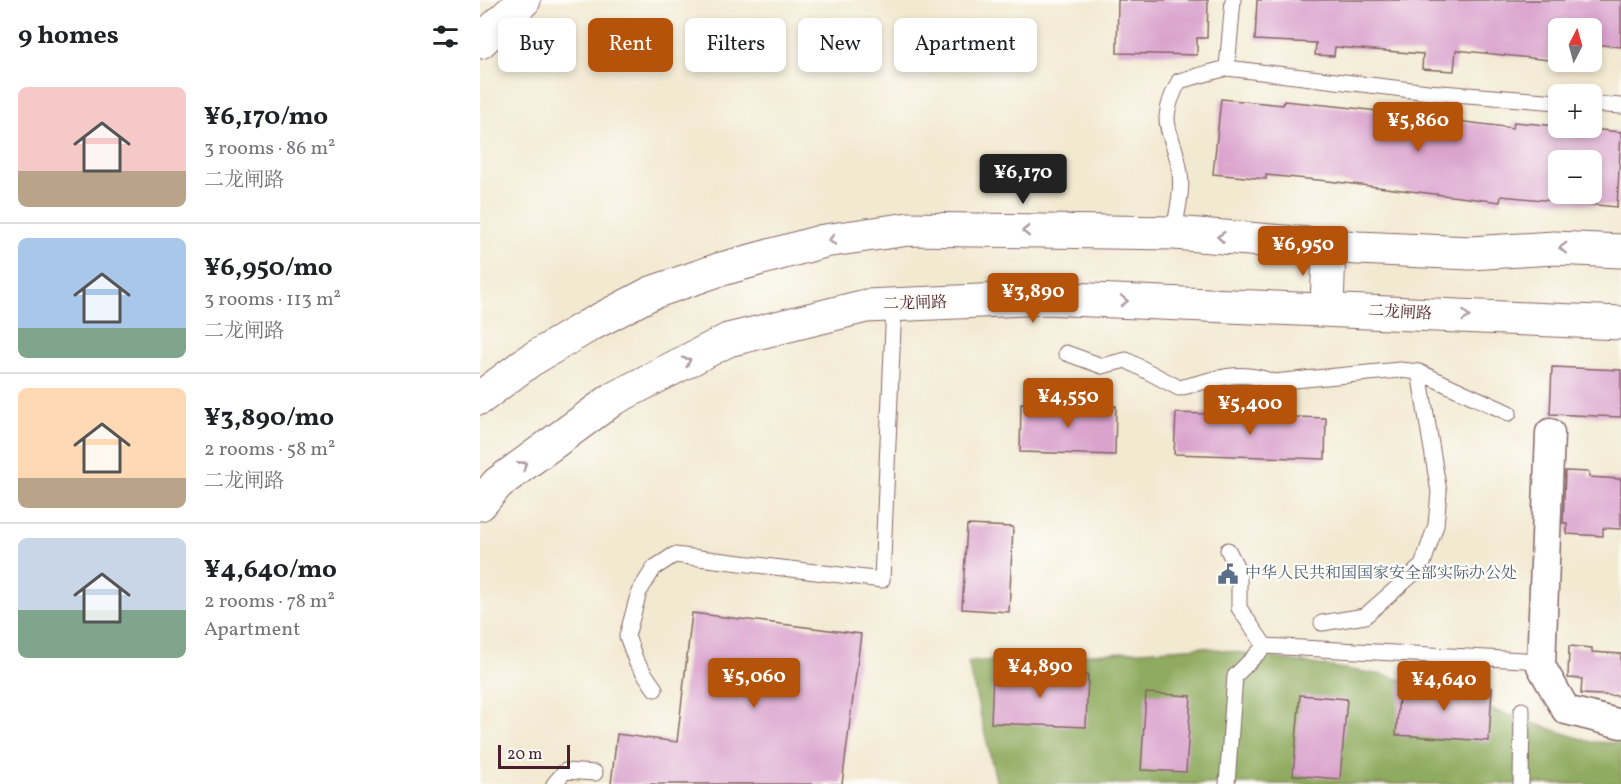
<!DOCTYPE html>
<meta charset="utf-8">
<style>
body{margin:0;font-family:Vollkorn,"Noto Serif SC",serif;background:#f6f6f6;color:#202124;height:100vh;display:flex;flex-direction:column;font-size:22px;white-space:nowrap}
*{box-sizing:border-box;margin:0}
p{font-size:20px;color:#757577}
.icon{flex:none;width:33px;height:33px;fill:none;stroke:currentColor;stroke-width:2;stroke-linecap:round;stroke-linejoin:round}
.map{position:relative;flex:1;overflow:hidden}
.details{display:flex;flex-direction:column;background:#fff;width:480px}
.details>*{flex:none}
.banner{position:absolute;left:18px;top:18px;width:570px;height:54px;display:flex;gap:12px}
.needle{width:39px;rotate:6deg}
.buttons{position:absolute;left:1068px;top:18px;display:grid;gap:12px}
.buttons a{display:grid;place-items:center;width:54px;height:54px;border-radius:9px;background:#fff;box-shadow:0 3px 9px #0003;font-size:30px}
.scale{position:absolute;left:18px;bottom:15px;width:72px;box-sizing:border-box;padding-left:6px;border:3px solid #4a1f2b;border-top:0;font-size:16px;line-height:21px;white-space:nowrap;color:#4a1f2b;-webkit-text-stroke:4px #fdfcf7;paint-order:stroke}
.price{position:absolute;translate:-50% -51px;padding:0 14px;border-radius:6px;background:#b45309;color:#fff;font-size:20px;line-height:39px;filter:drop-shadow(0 2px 3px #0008)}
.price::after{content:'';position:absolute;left:50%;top:36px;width:18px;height:14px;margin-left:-9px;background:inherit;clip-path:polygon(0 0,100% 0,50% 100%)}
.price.current{background:#222;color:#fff}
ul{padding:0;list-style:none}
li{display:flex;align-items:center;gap:18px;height:150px;padding:0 18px}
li+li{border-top:2px solid #e0e0e0}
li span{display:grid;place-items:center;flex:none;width:168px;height:120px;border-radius:9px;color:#555}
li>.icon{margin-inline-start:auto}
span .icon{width:72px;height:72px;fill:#fffc;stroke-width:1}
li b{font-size:26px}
h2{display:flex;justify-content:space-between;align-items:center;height:72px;padding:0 18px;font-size:26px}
.chip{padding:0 21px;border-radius:9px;background:#fff;box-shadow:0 3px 9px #0003;font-size:21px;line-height:54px}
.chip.current{background:#b45309;color:#fff}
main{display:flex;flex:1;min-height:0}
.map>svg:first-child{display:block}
.forest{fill:#8fab5e;stroke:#6c6544;stroke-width:1.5}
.building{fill:#daa3cd;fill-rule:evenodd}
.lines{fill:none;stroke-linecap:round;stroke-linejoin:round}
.lane-casing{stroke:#856665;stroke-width:17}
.street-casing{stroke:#856665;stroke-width:31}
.secondary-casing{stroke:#856665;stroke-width:35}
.lane{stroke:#fff;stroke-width:15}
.street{stroke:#fff;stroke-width:28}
.secondary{stroke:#fff;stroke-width:33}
.oneway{stroke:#ae9aa0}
.labels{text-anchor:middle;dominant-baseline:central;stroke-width:4.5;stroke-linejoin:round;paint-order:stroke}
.street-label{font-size:16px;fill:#4a1f2b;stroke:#fdfcf7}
.service-label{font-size:16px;fill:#4e5e75;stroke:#fdfcf7;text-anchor:start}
</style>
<main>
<section class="details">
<h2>9 homes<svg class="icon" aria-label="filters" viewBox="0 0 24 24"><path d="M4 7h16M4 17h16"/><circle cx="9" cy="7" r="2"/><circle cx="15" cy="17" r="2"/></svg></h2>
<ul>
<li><span style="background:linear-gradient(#f6c9c9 70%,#b9a48a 0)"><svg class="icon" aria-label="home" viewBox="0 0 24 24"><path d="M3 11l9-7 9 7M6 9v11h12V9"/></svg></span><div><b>¥6,170/mo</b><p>3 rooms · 86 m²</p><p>二龙闸路</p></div></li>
<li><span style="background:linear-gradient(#a9c7e8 75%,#7fa58c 0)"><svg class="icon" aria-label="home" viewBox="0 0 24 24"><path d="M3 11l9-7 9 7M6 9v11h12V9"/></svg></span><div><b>¥6,950/mo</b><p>3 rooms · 113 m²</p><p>二龙闸路</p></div></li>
<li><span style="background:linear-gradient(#ffd9b3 75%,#b9a48a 0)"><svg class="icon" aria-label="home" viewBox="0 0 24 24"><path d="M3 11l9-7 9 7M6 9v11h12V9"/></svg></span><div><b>¥3,890/mo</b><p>2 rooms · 58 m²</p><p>二龙闸路</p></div></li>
<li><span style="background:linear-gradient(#c9d6e8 60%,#7fa58c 0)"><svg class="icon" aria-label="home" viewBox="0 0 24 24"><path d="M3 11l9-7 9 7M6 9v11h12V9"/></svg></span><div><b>¥4,640/mo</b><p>2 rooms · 78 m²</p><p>Apartment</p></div></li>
</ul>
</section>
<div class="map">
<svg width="1141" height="784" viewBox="0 0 1141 784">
<rect width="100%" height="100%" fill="#fdfcf7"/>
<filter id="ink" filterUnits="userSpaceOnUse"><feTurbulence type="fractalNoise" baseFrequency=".0167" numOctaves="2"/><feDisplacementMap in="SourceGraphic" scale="12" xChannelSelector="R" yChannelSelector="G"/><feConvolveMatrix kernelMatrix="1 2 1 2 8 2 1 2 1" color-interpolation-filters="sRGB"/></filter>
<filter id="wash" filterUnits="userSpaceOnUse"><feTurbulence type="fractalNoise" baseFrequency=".008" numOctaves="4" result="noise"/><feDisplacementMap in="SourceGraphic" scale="24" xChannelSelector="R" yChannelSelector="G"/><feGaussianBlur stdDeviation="1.35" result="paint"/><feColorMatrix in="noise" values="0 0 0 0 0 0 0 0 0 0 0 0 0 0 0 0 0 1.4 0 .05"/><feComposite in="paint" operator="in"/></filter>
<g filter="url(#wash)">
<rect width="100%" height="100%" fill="#f2e9d1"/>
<path class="forest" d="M723,647L909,676L1111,742L1141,743V784H517L488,662Z"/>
<g id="blocks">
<path class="building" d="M638,0H728L727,38H717V55L637,53Z
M777,0H1141V47L1112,44V28H1078V61L976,50L974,71L942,69L943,54L855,47L854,56L835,55L836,43L775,40Z
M741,99L803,105L804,101L865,107L1033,128L1034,122L1141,132L1137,207L1021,196L1020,202L848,181L786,175V179L733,174ZM1078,160H1112V194H1078Z
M1072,367L1141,370V417L1070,414Z
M541,403L636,406L635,455L540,452Z
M696,413L846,418L845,459L694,454Z
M1085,471L1109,472V477L1141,479V529L1123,528V536L1087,534V523H1083Z
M487,525L533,527L529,612L482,609Z
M212,613L381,634L362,784H131L137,734L197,742Z
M1089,646L1112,648V652L1141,654V696L1101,694L1102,679L1088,678Z
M513,672L608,675L606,727L511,723Z
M920,682L1012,688L1009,741L916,735Z
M666,693L711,696L706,772L661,770Z
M820,695L867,699L860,779L813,775Z"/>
</g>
</g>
<g filter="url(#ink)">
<use href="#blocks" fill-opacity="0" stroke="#856665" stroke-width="1.5"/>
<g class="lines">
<g class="lane-casing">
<path id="lane" d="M747,68L753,0
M1112,104L1141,106
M694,233C696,215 703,192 700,174C695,129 674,130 699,81L747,68L948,92L1078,102
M586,353L622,366L646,360L699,388C734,380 758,368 793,382L920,370L939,372L1029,413
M748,550L759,572V608L785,646L1061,661
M842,623L885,616L942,566L956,525L959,492L939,372
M175,689L156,661L147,636L159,592L174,568L194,555L402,580L414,305
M74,784L85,771L115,773
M747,784L755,676L785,646
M1041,784L1042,710"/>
</g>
<g class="street-casing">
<path id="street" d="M1070,433L1061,666L1086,710L1141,724"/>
</g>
<g class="secondary-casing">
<path id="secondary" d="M0,42L44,0
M847,310L849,246
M0,398L49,361L108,326L171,293L238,270L344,241L429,229L694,233L878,248L990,253L1074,248L1141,251
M0,504L18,483L133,399L248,340L386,306L566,298L1141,323"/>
</g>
<use href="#lane" class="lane"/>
<use href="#street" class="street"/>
<use href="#secondary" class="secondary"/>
</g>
<defs><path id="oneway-chevron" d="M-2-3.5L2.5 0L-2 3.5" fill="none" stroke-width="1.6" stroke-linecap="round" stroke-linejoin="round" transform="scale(1.5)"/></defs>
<g class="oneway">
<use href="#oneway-chevron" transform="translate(546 231) rotate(-179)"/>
<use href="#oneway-chevron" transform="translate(741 237) rotate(-175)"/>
<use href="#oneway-chevron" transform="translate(352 240) rotate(171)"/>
<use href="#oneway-chevron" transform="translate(1083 248) rotate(-178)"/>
<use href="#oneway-chevron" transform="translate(644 301) rotate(2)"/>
<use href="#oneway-chevron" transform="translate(986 316) rotate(3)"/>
<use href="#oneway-chevron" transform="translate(207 361) rotate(-27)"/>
<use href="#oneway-chevron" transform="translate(43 465) rotate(-36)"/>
</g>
</g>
<defs>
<g id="civic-bare" transform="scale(1.62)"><path d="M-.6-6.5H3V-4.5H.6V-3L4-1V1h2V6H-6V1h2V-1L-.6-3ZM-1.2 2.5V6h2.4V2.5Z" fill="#5c6f8a" stroke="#fdfcf7" stroke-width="2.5" paint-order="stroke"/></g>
</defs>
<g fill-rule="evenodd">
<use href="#civic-bare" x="748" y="574"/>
</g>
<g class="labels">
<g class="street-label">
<text transform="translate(435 304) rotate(-2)">二龙闸路</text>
<text transform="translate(920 313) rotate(3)">二龙闸路</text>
</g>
<g class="service-label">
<text x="765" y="574">中华人民共和国国家安全部实际办公处</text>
</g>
</g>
</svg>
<div class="buttons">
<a><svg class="needle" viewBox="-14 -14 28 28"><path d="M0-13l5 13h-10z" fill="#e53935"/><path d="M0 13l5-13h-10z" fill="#757577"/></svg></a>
<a>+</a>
<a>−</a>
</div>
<div class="scale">20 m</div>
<b class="price" style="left:938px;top:153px">¥5,860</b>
<b class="price current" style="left:543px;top:205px">¥6,170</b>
<b class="price" style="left:823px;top:277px">¥6,950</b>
<b class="price" style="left:553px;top:324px">¥3,890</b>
<b class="price" style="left:588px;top:429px">¥4,550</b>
<b class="price" style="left:770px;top:436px">¥5,400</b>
<b class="price" style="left:560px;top:699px">¥4,890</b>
<b class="price" style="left:274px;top:709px">¥5,060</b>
<b class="price" style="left:964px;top:712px">¥4,640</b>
<div class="banner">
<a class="chip">Buy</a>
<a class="chip current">Rent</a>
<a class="chip">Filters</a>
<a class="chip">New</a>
<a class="chip">Apartment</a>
</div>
</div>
</main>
